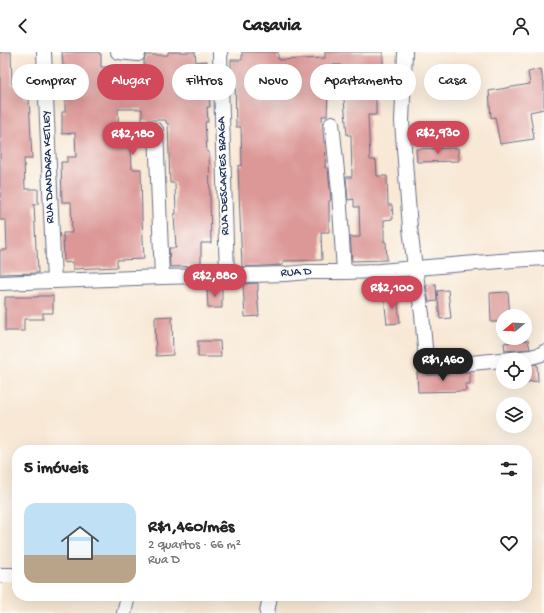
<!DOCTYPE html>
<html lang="pt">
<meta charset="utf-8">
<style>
body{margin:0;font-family:"Gochi Hand",sans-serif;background:#f2f2f2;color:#222;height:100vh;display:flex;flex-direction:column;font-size:15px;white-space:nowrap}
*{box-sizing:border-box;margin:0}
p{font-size:13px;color:#767676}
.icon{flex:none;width:22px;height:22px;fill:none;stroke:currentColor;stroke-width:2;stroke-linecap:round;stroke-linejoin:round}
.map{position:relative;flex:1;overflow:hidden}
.panel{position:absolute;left:12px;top:393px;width:520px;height:156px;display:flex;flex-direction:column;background:#fff;border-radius:16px;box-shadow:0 4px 16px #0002}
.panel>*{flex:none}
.hud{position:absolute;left:12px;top:12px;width:520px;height:36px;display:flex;gap:8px}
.needle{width:26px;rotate:252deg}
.buttons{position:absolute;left:496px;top:257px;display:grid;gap:8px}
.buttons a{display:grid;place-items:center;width:36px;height:36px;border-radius:50%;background:#fff;box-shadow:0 4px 16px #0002;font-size:20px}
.price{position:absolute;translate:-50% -34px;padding:0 9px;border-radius:14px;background:#d1495b;color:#fff;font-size:13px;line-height:26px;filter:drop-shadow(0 1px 2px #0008)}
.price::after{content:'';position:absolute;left:50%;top:24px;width:12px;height:9px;margin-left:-6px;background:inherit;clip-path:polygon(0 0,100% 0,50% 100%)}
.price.selected{background:#222;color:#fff}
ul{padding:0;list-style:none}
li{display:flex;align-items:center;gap:12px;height:100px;padding:0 12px}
li span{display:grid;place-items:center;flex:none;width:112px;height:80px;border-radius:12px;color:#555}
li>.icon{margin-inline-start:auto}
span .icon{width:48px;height:48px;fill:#fffc;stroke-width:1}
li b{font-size:17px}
h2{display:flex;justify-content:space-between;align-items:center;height:48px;padding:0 12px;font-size:17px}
.pill{padding:0 14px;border-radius:18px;background:#fff;box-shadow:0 4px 16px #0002;font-size:14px;line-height:36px}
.pill.selected{background:#d1495b;color:#fff}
header{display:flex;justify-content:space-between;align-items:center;height:52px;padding:0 12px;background:#fff;font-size:18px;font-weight:800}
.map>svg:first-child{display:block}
.building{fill:#dc9897}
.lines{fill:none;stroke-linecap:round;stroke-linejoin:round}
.minor-casing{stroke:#687088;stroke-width:16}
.minor{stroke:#fff;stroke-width:14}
.labels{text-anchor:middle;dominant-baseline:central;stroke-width:3.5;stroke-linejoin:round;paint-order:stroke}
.street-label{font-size:12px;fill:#1b2f5e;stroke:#fdfcf7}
</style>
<header><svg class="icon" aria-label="back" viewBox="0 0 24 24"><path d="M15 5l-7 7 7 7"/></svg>Casavia<svg class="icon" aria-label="person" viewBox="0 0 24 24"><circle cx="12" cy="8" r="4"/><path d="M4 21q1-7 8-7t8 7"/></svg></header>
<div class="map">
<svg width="544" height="561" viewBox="0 0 544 561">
<rect width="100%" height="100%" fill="#fdfcf7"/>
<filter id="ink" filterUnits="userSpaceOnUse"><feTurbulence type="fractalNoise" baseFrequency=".025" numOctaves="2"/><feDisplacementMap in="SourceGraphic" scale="8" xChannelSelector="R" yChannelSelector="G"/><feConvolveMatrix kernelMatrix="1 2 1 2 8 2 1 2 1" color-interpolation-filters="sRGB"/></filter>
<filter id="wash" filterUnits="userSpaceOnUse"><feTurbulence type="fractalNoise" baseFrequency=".012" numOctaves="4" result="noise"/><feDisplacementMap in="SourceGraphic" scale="16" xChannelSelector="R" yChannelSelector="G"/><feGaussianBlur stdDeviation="0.9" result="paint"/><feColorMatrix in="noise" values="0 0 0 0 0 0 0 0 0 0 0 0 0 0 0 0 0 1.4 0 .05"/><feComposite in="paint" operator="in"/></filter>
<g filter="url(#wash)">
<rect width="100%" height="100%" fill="#f8e8d5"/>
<g id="blocks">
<path class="building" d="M0,0H11L12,32H24L25,47L29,46L32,107H24L25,137H38V152H34L36,197H37L38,221L0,222V198H7L6,168H0Z
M62,0H99V2H101V15H144V8L146,3H168V0H195L196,10L207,9L210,55H207L208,70H205L207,100H209L211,191H201V214L170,215L169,196H176L174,162H176L175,131H170L168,71H166V68H142V57H118L119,87H131L132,117H141L142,167L144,207L117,208V215L73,217V210L64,211L63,181H72L71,150H62L61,110H67V105H76L75,81L62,82V60H65V14H63Z
M242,0H278V7L279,6V8L325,6V0H383V17L371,18L372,47H376V63H368L370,108H376L377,124H387L388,153H392L393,167L384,168V190H386L387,208L352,209L350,185H360L359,155H354V147L348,148L346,125H352L351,83H347L341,13H329L327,64H322L324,91H326V93L325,116H328L331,148L329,149V180H321L322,208L283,209V213L242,215L238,114L242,113L241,75H236L235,23H231V8H242Z
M541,17L543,30H544V57L530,60L534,87L500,92L495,65L491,66L489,39L530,32L528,20Z
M458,96L459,109L417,110L416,97Z
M258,231V239H257L259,264L245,265L243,232Z
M436,232L437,249L429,250L426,233Z
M222,235V256H208L207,236Z
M448,238L451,266L440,267L437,239Z
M508,240L510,264H503V270H491L490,241Z
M38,244H53V261H43V267H24V279H5V245H38Z
M397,244L400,271L387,272L384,245Z
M172,264L173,303L156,304L155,265Z
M528,288L530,297L505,299L504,291Z
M198,289H220L221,305H198Z
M537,312L538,329L526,330V314Z
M417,320H423L428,323H433L470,320V332H465L466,339L418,340Z"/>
</g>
</g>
<g filter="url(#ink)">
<use href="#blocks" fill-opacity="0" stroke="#687088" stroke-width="1"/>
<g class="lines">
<g class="minor-casing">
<path id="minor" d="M44,0L54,229
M118,0L138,2
M220,0L227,223
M405,0L402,69L410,176L415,216L422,262L425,296V309L428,313L432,315L531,305L542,302L544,300
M332,71L339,139L344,220
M156,78L162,225
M0,231L162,225L286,222L308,220H344L380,219L500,209L544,206
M0,523H17
M124,561L128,544
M267,561L270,544"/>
</g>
<use href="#minor" class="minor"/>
</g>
</g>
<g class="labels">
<g class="street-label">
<text transform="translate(49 115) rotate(-92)">RUA DANDARA KETLEY</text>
<text transform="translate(224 124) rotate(-92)">RUA DESCARTES BRAGA</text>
<text transform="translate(296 221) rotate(-3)">RUA D</text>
</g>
</g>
</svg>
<div class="buttons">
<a><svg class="needle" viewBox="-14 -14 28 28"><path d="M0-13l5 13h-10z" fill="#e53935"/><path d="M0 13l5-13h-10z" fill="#767676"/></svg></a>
<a><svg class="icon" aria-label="locate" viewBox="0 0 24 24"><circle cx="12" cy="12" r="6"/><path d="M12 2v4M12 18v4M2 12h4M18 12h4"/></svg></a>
<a><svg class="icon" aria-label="layers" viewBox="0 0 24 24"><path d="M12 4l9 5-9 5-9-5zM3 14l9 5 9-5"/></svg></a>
</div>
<b class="price" style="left:438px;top:103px">R$2,930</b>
<b class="price" style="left:133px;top:104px">R$2,180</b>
<b class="price" style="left:215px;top:246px">R$2,880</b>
<b class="price" style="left:392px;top:258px">R$2,100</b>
<b class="price selected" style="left:443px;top:330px">R$1,460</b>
<div class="hud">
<a class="pill">Comprar</a>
<a class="pill selected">Alugar</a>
<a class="pill">Filtros</a>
<a class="pill">Novo</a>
<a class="pill">Apartamento</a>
<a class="pill">Casa</a>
</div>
<section class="panel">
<h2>5 imóveis<svg class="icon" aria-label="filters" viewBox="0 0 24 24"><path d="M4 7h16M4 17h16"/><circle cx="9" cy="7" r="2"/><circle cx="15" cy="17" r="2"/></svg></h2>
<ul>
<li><span style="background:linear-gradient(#bfe0f5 65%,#b9a48a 0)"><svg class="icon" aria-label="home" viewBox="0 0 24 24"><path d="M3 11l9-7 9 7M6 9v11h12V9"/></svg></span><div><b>R$1,460/mês</b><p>2 quartos · 66 m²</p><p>Rua D</p></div><svg class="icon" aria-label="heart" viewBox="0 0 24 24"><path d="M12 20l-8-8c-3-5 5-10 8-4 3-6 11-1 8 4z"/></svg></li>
</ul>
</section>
</div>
